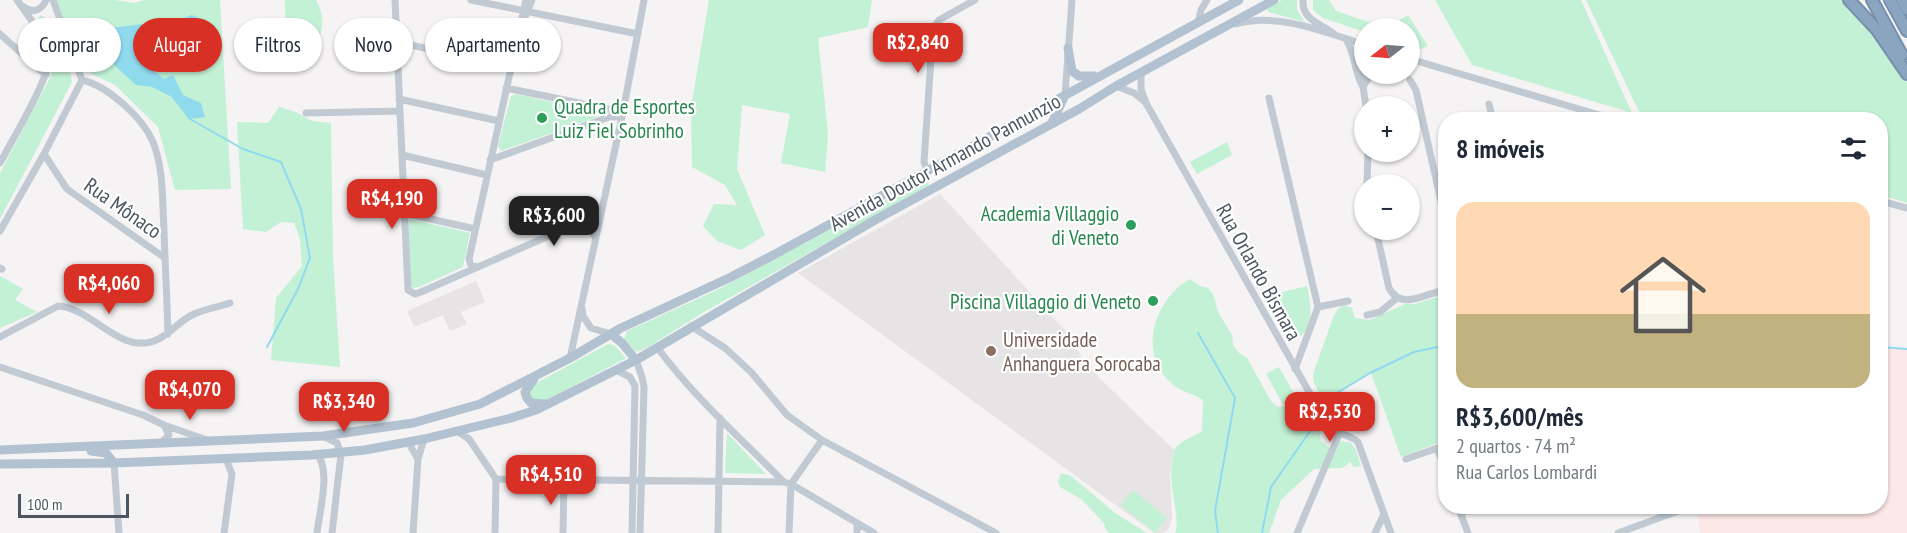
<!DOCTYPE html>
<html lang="pt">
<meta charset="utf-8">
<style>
body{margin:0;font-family:"PT Sans Narrow",sans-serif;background:#f6f6f7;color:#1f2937;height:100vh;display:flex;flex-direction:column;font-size:22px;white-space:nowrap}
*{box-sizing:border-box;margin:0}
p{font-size:20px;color:#747a83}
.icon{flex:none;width:33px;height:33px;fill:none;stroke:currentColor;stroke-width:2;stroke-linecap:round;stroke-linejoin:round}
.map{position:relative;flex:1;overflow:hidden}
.drawer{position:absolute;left:1438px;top:112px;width:450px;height:402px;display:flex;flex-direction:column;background:#fff;border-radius:24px;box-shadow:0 2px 4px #0004}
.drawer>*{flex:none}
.guide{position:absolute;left:18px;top:18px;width:570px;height:54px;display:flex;gap:12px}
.needle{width:39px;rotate:253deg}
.tools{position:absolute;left:1354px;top:18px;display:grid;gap:12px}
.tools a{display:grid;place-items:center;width:66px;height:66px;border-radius:50%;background:#fff;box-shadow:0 2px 4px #0004;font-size:30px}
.scale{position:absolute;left:18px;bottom:15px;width:111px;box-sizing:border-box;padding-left:6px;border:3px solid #4a5661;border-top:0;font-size:16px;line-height:21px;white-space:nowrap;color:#4a5661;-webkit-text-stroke:4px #fff;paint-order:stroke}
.price{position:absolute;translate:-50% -51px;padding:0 14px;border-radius:12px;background:#d93025;color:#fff;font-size:20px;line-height:39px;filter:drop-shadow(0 2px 3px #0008)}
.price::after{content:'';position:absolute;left:50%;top:36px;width:18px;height:14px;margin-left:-9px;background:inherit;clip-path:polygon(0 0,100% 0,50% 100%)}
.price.selected{background:#222;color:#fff}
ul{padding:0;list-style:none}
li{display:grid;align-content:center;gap:12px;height:318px;padding:0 18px}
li+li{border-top:2px solid #e0e1e3}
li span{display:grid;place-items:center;height:186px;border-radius:18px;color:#555}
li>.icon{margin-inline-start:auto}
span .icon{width:108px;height:108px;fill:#fffc;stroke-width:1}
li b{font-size:26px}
h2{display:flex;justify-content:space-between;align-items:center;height:72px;padding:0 18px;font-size:26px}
.pill{padding:0 21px;border-radius:27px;background:#fff;box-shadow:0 2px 4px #0004;font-size:21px;line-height:54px}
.pill.selected{background:#d93025;color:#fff}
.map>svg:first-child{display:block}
.education{fill:#e6e4e5}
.medical{fill:#fce8e6}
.green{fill:#c3f1d5}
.water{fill:#90daee}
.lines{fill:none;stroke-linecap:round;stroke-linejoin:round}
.stream{stroke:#90daee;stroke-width:2}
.highway-casing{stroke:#7690ad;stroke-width:14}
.minor{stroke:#c1cad2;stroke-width:7}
.major{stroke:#b3c2d1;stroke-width:9}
.highway{stroke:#8ba5c1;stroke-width:10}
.leisure-dot{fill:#2e9e5b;stroke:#fff;stroke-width:2}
.education-dot{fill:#8d6e63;stroke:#fff;stroke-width:2}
.labels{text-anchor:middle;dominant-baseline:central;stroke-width:4.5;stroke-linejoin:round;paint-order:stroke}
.leisure-label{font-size:21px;fill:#27864d;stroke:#fff;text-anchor:end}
.street-label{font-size:21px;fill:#4a5661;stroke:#fff}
.education-label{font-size:21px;fill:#785e54;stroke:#fff;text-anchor:start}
</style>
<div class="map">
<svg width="1907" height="533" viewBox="0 0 1907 533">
<rect width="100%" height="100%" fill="#f5f3f3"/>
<path class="education" d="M940,194L1071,337L1085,364L1174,450L1170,473L1172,519L1168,530L1162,533H1154L798,273Z
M476,281L485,302L461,312L467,324L450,331L443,315L414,327L407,311Z"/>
<path class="medical" d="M1881,347L1907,350V533H1700L1698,507H1881Z"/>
<path class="green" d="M56,0H115L134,3L145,0H220L231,189L175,190L158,127L115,85L92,74L80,59Z
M285,0H316C328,22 320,31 316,52L287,54Z
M709,0H872L868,27L818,38L828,134L825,172L781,163L790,114L742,105L737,169L765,235L741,250L717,241L703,226L714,204L737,205L725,185L692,167L691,108Z
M1282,0H1297V10L1305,22L1268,12V8Z
M1313,0H1329L1336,11L1386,28L1408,15L1428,46L1422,49L1410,47V28H1365V32L1323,18L1313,10Z
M1435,0H1581L1632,113L1472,65Z
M1586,0H1842L1869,29L1907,82V203L1881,195V120H1646L1642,118Z
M41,15L53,23L67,56L72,82L0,219V173L51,76L52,49L38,23V18Z
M516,94L596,112L597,117L501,151L498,146L511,96Z
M279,107L296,112L312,121L331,123L333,257L340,367L271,360L276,298L302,266L300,239L294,223L281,222L266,232L243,229L237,122L268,123Z
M1227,142L1232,155L1197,174L1190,162Z
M921,181L928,182L929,185L704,312L648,347L636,352L624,339L627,331L715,291Z
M409,219L470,233L463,267L419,287L413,288L410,285Z
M0,276L23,289L15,300L37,312L0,328Z
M1190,279L1200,286L1208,288L1213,294L1218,312L1232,335L1233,345L1239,353L1247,358L1271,401L1278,407L1302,402C1317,413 1319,424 1321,441L1332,450L1338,440L1351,443L1356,450L1361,466L1354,467L1350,462L1342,468L1314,469L1281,500L1269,533H1175C1181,520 1168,485 1172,463C1173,459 1173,453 1175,449C1181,440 1193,437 1202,431L1203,400C1189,391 1180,393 1167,379C1138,348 1157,297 1190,279Z
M1307,286C1311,303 1316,336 1291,339L1266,296Z
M1446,294V440L1401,457L1371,373L1337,393L1327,407L1314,383L1313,374L1334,315L1338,309L1344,305L1352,308L1355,318L1370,320L1405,304H1415Z
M608,344L614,345L626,358L543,402H535L528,393L531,386Z
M1279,367L1296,397L1283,405L1266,374Z
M727,434H728L766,474L725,473Z
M1061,473L1071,476L1115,513L1147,533H1109L1105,528L1104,523L1081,499L1060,487L1058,481Z
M1133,490L1167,518L1155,533L1121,505Z"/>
<path class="water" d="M192,15L214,25L216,34L211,37L202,34L186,40C177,35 177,29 177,20Z
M143,24L158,30L162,43L146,57L153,70L164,79L173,75L183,95L201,103L205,117L190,119L174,98L152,87L136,85L111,62H99L87,46L103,29Z"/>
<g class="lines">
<path class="stream" d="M77,33L88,46
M172,96L190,119L243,149L281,162L301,209L310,258L298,289L267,347
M1198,333L1235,398L1215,511L1218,533
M1881,347L1907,349
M1323,413L1337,393L1370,373L1414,352L1446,345
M1262,533L1271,487L1320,417"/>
<g class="highway-casing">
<path id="highway" d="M1849,0L1877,30L1907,74
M1872,0L1902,55
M1890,0L1907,31
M1902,0L1907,9"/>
</g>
<path class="minor" d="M395,0L408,290L415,294L421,292L601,213
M471,0L638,34
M1303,0C1302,21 1321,23 1334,34
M24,7C33,14 42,10 46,0
M526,15L532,0
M1198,23L1201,10L1207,0
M1236,24C1277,12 1325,32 1365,45
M0,34L46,75
M1346,39C1355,53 1354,70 1362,85
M397,42L511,67
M1360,43L1365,57L1363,87L1366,106
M1410,59L1616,120
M1141,74V89L1146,103L1326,422C1334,435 1348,433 1358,442L1391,533
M82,80C108,86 143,118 153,142C164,169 162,200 164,229C165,264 167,299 168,334
M1410,80L1416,90L1446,224
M1364,85L1371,74
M1116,86L1134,93L1144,101
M506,88L623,112
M1065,95L1072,0
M1269,98L1318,307L1295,369
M399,99L499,121
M1489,104L1493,120
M306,113L400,111
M44,154L67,189L165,258
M402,155L487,175
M490,160L609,117H621
M0,163C11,142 51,76 49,57C47,40 27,14 17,0
M927,171L924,162L933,28L939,20L975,0
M1367,184L1368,152
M1881,201L1907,208
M404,213L475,229
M576,224L590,228L595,237
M1376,230L1389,288C1402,312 1427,292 1446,290
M0,231L44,154L82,80L53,0
M477,267L471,265L469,259L526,0
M0,268L2,269
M1318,307L1348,301
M582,309L583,316L591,328L611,334
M1367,315L1380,312L1397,298
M691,326L725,348L751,372L787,415L822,440L996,533
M0,337L58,306C85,307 112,341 138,343C164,345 174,323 194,314C206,309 218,307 230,303
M657,347C692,395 742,440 784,482L791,484L874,533
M570,358L623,112L644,0
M636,360L642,377L644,387L640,533
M0,367L143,415L164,425L207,440
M616,370L630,377L635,386L632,533
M457,431L469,439L496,479L495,533
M325,437L337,443L341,454L332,533
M162,442L169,435L164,425
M408,442L418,459L424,439
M1437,448L1446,472
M316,454C332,467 319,514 317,533
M1406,459L1446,445
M114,463L119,533
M496,479L784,482
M1458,507L1468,533
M1460,513L1477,507
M224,533L232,474L226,459
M413,533L418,459
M563,533L564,480
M718,533L720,418
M789,533L791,484L822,440
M857,533V523
M1297,533L1339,434
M1375,533L1384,514
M1618,533L1689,507"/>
<path class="major" d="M1068,48L1072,71L1079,76H1094
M1052,123L1065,95
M611,334L622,343L636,360
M534,379L525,392L527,398L531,403L545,404
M0,450L323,436L413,423L480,404L570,358L621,328L731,277L779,252L1239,0
M91,451L106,453L114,463
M0,464L114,463L312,455L365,450L424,439L511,418L536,410L636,360L875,220L1079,109L1116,86L1274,0"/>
<use href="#highway" class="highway"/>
</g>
<g class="leisure-dot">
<circle cx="542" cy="118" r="6"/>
<circle cx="1131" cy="225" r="6"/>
<circle cx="1153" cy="301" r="6"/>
</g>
<circle class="education-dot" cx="991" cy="351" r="6"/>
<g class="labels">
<g class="leisure-label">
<text x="554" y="106" text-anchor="start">Quadra de Esportes<tspan x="554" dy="24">Luiz Fiel Sobrinho</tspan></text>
<text x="1119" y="213">Academia Villaggio<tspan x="1119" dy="24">di Veneto</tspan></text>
<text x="1141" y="301">Piscina Villaggio di Veneto</text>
</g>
<g class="street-label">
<text transform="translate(945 162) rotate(-29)">Avenida Doutor Armando Pannunzio</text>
<text transform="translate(123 208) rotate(35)">Rua Mônaco</text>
<text transform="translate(1259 272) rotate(61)">Rua Orlando Bismara</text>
</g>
<g class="education-label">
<text x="1003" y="339">Universidade<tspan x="1003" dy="24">Anhanguera Sorocaba</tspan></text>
</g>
</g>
</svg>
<div class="tools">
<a><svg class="needle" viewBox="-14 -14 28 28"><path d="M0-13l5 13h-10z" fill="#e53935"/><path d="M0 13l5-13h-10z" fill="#747a83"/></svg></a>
<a>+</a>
<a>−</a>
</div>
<div class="scale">100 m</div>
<b class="price" style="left:918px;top:74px">R$2,840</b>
<b class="price" style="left:392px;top:230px">R$4,190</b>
<b class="price selected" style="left:554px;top:247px">R$3,600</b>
<b class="price" style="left:109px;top:315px">R$4,060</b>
<b class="price" style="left:190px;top:421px">R$4,070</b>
<b class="price" style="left:344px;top:433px">R$3,340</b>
<b class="price" style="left:1330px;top:443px">R$2,530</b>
<b class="price" style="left:551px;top:506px">R$4,510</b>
<div class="guide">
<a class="pill">Comprar</a>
<a class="pill selected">Alugar</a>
<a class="pill">Filtros</a>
<a class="pill">Novo</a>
<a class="pill">Apartamento</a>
</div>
<section class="drawer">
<h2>8 imóveis<svg class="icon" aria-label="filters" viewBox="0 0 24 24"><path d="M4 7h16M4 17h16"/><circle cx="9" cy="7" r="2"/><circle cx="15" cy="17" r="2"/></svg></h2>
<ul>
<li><span style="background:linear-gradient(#ffd9b3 60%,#c2b280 0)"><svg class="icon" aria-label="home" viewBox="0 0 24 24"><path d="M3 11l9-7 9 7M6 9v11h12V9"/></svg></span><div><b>R$3,600/mês</b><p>2 quartos · 74 m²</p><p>Rua Carlos Lombardi</p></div></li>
</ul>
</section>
</div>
